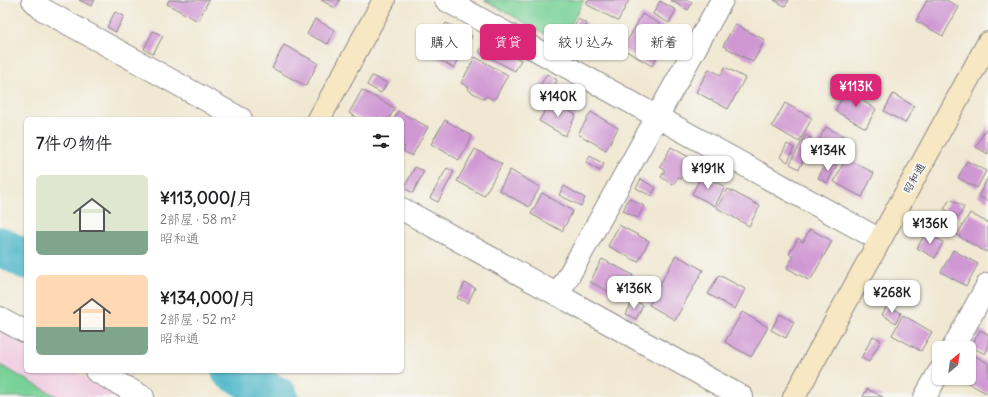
<!DOCTYPE html>
<html lang="ja">
<meta charset="utf-8">
<style>
body{margin:0;font-family:Delius,"Klee One",sans-serif;background:#f6f6f6;color:#202124;height:100vh;display:flex;flex-direction:column;font-size:15px;white-space:nowrap}
*{box-sizing:border-box;margin:0}
p{font-size:13px;color:#757577}
.icon{flex:none;width:22px;height:22px;fill:none;stroke:currentColor;stroke-width:2;stroke-linecap:round;stroke-linejoin:round}
.map{position:relative;flex:1;overflow:hidden}
.panel{position:absolute;left:24px;top:117px;width:380px;height:256px;display:flex;flex-direction:column;background:#fff;border-radius:6px;box-shadow:0 1px 3px #0004}
.panel>*{flex:none}
.hud{position:absolute;left:416px;top:24px;width:380px;height:36px;display:flex;gap:8px}
.needle{width:26px;rotate:29deg}
.tools{position:absolute;left:932px;top:341px;display:grid;gap:8px}
.tools a{display:grid;place-items:center;width:44px;height:44px;border-radius:6px;background:#fff;box-shadow:0 1px 3px #0004;font-size:20px}
.price{position:absolute;translate:-50% -34px;padding:0 9px;border-radius:8px;background:#fff;color:#222;font-size:13px;line-height:26px;filter:drop-shadow(0 1px 2px #0008)}
.price::after{content:'';position:absolute;left:50%;top:24px;width:12px;height:9px;margin-left:-6px;background:inherit;clip-path:polygon(0 0,100% 0,50% 100%)}
.price.current{background:#db2777;color:#fff}
ul{padding:0;list-style:none}
li{display:flex;align-items:center;gap:12px;height:100px;padding:0 12px}
li span{display:grid;place-items:center;flex:none;width:112px;height:80px;border-radius:6px;color:#555}
li>.icon{margin-inline-start:auto}
span .icon{width:48px;height:48px;fill:#fffc;stroke-width:1}
li b{font-size:17px}
h2{display:flex;justify-content:space-between;align-items:center;height:48px;padding:0 12px;font-size:17px}
.tag{padding:0 14px;border-radius:6px;background:#fff;box-shadow:0 1px 3px #0004;font-size:14px;line-height:36px}
.tag.current{background:#db2777;color:#fff}
.map>svg:first-child{display:block}
.built{fill:#f1d0e3}
.green{fill:#78d197;stroke:#4d7a69}
.lines{fill:none;stroke-linecap:round;stroke-linejoin:round}
.river{stroke:#4bb6c8;stroke-width:39}
.building{fill:#d098d3}
.street-casing{stroke:#898586;stroke-width:24}
.secondary-casing{stroke:#898586;stroke-width:24}
.street{stroke:#fff;stroke-width:22}
.secondary{stroke:#f7e8c3;stroke-width:22}
.labels{text-anchor:middle;dominant-baseline:central;stroke-width:4;stroke-linejoin:round;paint-order:stroke}
.street-label{font-size:11px;fill:#22223b;stroke:#f6f6f2}
</style>
<div class="map">
<svg width="988" height="397" viewBox="0 0 988 397">
<rect width="100%" height="100%" fill="#f6f6f2"/>
<filter id="ink" filterUnits="userSpaceOnUse"><feTurbulence type="fractalNoise" baseFrequency=".025" numOctaves="2"/><feDisplacementMap in="SourceGraphic" scale="8" xChannelSelector="R" yChannelSelector="G"/><feConvolveMatrix kernelMatrix="1 2 1 2 8 2 1 2 1" color-interpolation-filters="sRGB"/></filter>
<filter id="wash" filterUnits="userSpaceOnUse"><feTurbulence type="fractalNoise" baseFrequency=".012" numOctaves="4" result="noise"/><feDisplacementMap in="SourceGraphic" scale="16" xChannelSelector="R" yChannelSelector="G"/><feGaussianBlur stdDeviation="0.9" result="paint"/><feColorMatrix in="noise" values="0 0 0 0 0 0 0 0 0 0 0 0 0 0 0 0 0 1.4 0 .05"/><feComposite in="paint" operator="in"/></filter>
<g filter="url(#wash)">
<rect width="100%" height="100%" fill="#f0e8d2"/>
<path class="built" d="M0,331L26,345V371H73L120,397H0Z"/>
<path class="green" d="M484,0H584L561,43Z
M0,365L58,397H0Z"/>
<g class="lines">
<path class="river" d="M0,246L26,260
M231,371L279,397"/>
</g>
<g id="blocks">
<path class="building" d="M79,0H95L91,6Z
M169,0H209L198,21L167,4Z
M321,0H340L335,8Z
M588,0H629L618,21L586,4Z
M670,0H687L692,3L688,10Z
M774,0H789L785,6Z
M927,0H946L959,7L943,36L916,21Z
M660,1L676,10L669,23L653,14Z
M115,12L124,16L116,32L107,27Z
M642,14L671,30L652,66L623,49Z
M315,19L335,30L328,44L307,34Z
M578,19L587,24L573,49L565,45Z
M446,23L472,36L454,68L429,54Z
M735,24L765,40L753,62L723,46Z
M153,31L163,36L153,54L144,49Z
M485,41L521,60L515,71L479,52Z
M284,45L318,63L306,86L272,68Z
M475,57L508,75L494,100L486,96L484,99L468,90L469,87L461,83Z
M725,67L745,78L728,109L696,92L709,69L721,75Z
M547,74L557,80L547,99L536,92Z
M372,76L387,83L381,93L367,85Z
M848,87L867,98L864,102L876,109L866,128L835,111Z
M362,90L395,108L389,119H360L349,113Z
M893,94L914,106L905,123L884,111Z
M551,100L576,115L565,136L539,121Z
M785,103L812,118L799,142L772,126Z
M398,111L428,127L412,156L403,151L405,147L402,146V119H394Z
M591,112L618,128L606,150L578,134Z
M445,120L472,136L459,160L431,144Z
M988,125V154L976,147Z
M826,127L852,141L841,161L815,147Z
M805,135L814,140L799,169L790,164Z
M787,144L794,148L788,162L780,157Z
M671,147L692,159L681,179L678,177L673,185L661,177L665,170L660,167Z
M475,149L502,164L484,196L457,181Z
M590,156L604,164L600,171L586,163Z
M846,158L874,173L862,197L834,182Z
M828,160L837,165L827,183L818,178Z
M967,161L986,171L977,188L958,178Z
M415,167L424,171L413,193L404,188Z
M447,168L454,172L438,202L430,198Z
M510,170L540,187L529,207L499,190Z
M702,175L725,187L715,206L692,194Z
M988,178V201L978,196Z
M641,179L656,188L651,196L636,188Z
M564,186L585,198L581,206L559,195Z
M728,189L760,206L749,226L717,208Z
M542,193L573,211L562,231L531,214Z
M629,198L644,206L638,218L623,211Z
M950,199L964,207L959,217L944,209Z
M970,213L988,223V248L986,252L957,235Z
M619,225L649,241L638,262L608,246Z
M810,229L832,241L810,281L787,268L793,257L789,254L798,238L803,242Z
M926,232L943,242L935,258L917,248Z
M953,250L978,264L966,286L941,272Z
M676,255L703,270L675,320L649,305Z
M602,259L633,275L621,298L590,282Z
M719,275L745,289L735,309L708,294Z
M465,283L475,288L468,303L457,298Z
M633,300L643,305L636,319L626,314Z
M887,305L901,313L896,323L882,315Z
M742,312L768,327L751,357L725,342Z
M780,314L794,322L786,338L771,330Z
M903,315L932,332L921,351L892,335Z
M980,330L988,334V348L985,354L971,347Z
M873,336L881,340L869,362L861,358Z
M973,355L988,363V394L960,379L969,378V363Z
M867,389L883,397H863Z"/>
</g>
</g>
<g filter="url(#ink)">
<use href="#blocks" fill-opacity="0" stroke="#898586" stroke-width="1"/>
<g class="lines">
<g class="street-casing">
<path id="street" d="M33,0L42,9L241,119
M446,0L880,240
M402,209L558,295L722,0
M558,295L742,397
M0,318L26,332
M953,348L988,284
M96,371L143,397
M925,397L939,372"/>
</g>
<g class="secondary-casing">
<path id="secondary" d="M319,119L384,0
M794,397L988,43"/>
</g>
<use href="#street" class="street"/>
<use href="#secondary" class="secondary"/>
</g>
</g>
<g class="labels">
<g class="street-label">
<text transform="translate(914 178) rotate(-61)">昭和通</text>
</g>
</g>
</svg>
<div class="tools">
<a><svg class="needle" viewBox="-14 -14 28 28"><path d="M0-13l5 13h-10z" fill="#e53935"/><path d="M0 13l5-13h-10z" fill="#757577"/></svg></a>
</div>
<b class="price current" style="left:856px;top:108px">¥113K</b>
<b class="price" style="left:558px;top:118px">¥140K</b>
<b class="price" style="left:828px;top:172px">¥134K</b>
<b class="price" style="left:708px;top:190px">¥191K</b>
<b class="price" style="left:930px;top:245px">¥136K</b>
<b class="price" style="left:634px;top:310px">¥136K</b>
<b class="price" style="left:892px;top:314px">¥268K</b>
<div class="hud">
<a class="tag">購入</a>
<a class="tag current">賃貸</a>
<a class="tag">絞り込み</a>
<a class="tag">新着</a>
</div>
<section class="panel">
<h2>7件の物件<svg class="icon" aria-label="filters" viewBox="0 0 24 24"><path d="M4 7h16M4 17h16"/><circle cx="9" cy="7" r="2"/><circle cx="15" cy="17" r="2"/></svg></h2>
<ul>
<li><span style="background:linear-gradient(#dfe7d0 70%,#7fa58c 0)"><svg class="icon" aria-label="home" viewBox="0 0 24 24"><path d="M3 11l9-7 9 7M6 9v11h12V9"/></svg></span><div><b>¥113,000/月</b><p>2部屋 · 58 m²</p><p>昭和通</p></div></li>
<li><span style="background:linear-gradient(#ffd9b3 65%,#7fa58c 0)"><svg class="icon" aria-label="home" viewBox="0 0 24 24"><path d="M3 11l9-7 9 7M6 9v11h12V9"/></svg></span><div><b>¥134,000/月</b><p>2部屋 · 52 m²</p><p>昭和通</p></div></li>
</ul>
</section>
</div>
